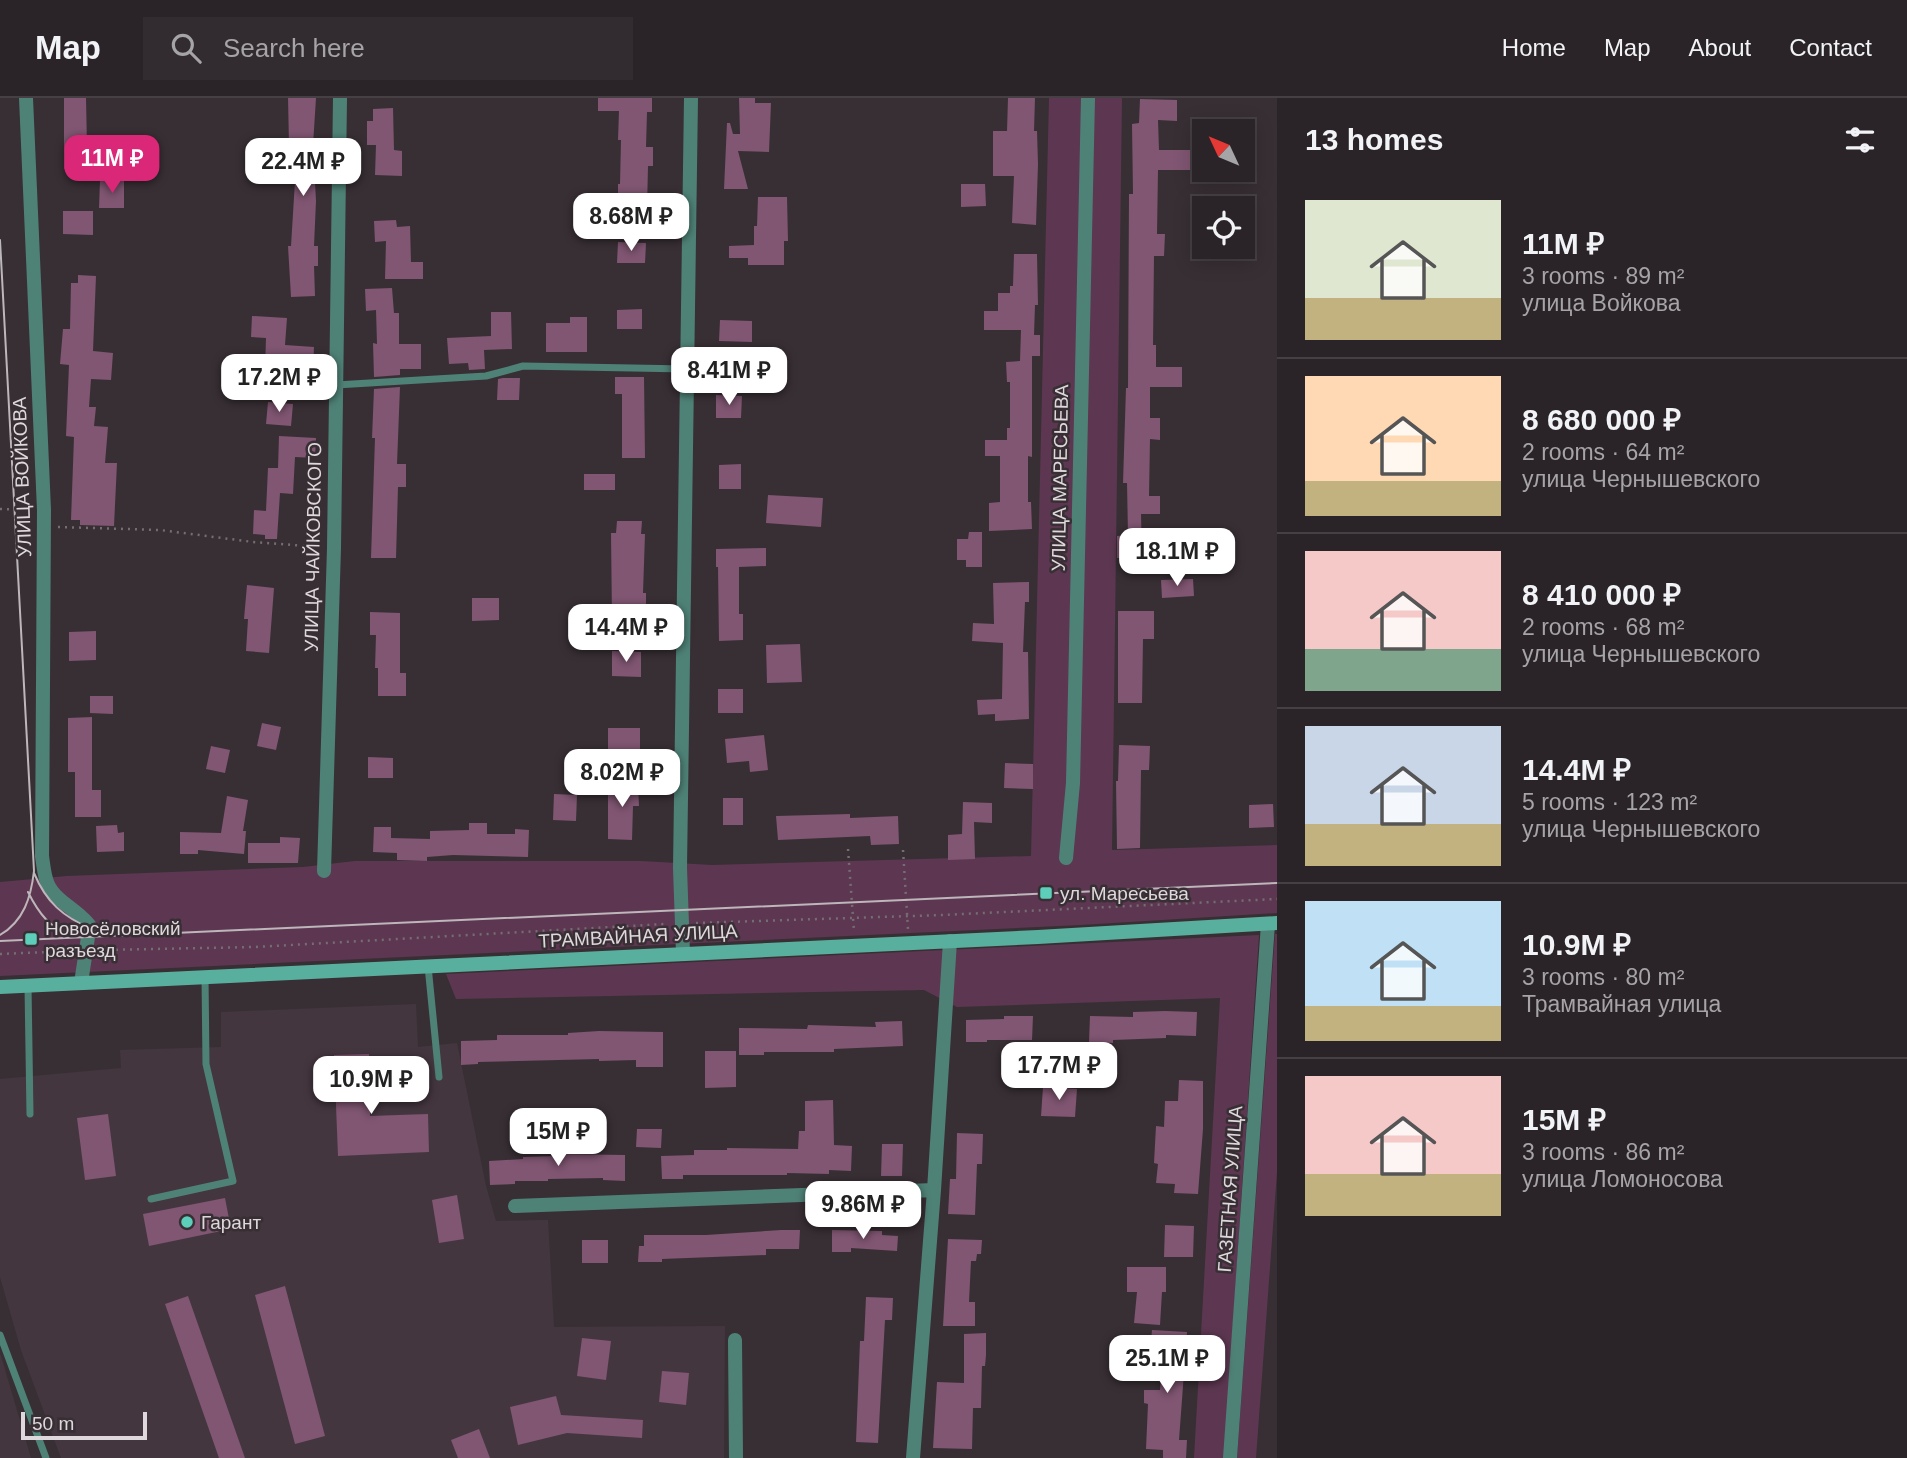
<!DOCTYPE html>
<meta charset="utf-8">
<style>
body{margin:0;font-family:Arial,sans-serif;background:#322b2f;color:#f1f3f6;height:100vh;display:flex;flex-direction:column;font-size:26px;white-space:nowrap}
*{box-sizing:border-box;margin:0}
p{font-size:23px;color:#a5a4a7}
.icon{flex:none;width:38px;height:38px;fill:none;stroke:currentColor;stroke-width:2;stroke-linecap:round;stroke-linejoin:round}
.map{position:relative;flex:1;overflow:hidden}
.side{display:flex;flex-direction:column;background:#2a2327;width:630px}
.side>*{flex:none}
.needle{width:46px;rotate:314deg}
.buttons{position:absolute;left:1192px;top:21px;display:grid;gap:14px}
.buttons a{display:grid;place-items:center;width:63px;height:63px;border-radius:0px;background:#2a2327;box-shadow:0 4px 18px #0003,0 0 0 2px #464044;font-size:35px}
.scale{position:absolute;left:21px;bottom:18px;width:126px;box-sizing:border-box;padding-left:7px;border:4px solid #ded8dc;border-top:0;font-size:19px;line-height:24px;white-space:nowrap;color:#ded8dc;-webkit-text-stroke:5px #382f34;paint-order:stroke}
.price{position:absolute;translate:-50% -60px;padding:0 16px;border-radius:14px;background:#fff;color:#222;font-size:23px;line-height:46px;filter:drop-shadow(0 2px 4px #0008)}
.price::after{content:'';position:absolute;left:50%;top:42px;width:21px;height:16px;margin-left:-10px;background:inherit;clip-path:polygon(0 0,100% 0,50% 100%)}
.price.active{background:#db2777;color:#fff}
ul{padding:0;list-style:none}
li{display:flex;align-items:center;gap:21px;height:175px;padding:0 28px}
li+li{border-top:2px solid #464044}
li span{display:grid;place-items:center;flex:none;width:196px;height:140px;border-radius:0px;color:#555}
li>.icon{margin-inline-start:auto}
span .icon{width:84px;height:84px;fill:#fffc;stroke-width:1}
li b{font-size:30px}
h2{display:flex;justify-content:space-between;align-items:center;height:84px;padding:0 28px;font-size:30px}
header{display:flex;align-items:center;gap:42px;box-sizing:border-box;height:98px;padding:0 35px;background:#2a2327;border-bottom:2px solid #464044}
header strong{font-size:33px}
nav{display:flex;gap:38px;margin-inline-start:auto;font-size:24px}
.search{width:490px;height:63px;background:#322b2f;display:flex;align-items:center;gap:18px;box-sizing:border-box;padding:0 24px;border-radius:0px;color:#a5a4a7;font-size:26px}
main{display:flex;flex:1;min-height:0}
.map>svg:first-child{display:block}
.built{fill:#44363f}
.green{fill:#5d3751}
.building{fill:#805672}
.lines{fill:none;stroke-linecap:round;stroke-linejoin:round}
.path{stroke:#756d71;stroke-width:2.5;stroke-dasharray:2 5;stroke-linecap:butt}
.service{stroke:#4f8277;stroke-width:7}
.minor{stroke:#4f8277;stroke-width:14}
.secondary{stroke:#59af9e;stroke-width:14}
.tram{stroke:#bdb6ba;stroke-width:2}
.poi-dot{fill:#5dceb9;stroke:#382f34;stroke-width:2.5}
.labels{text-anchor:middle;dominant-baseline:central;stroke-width:5;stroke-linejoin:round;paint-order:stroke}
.street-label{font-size:19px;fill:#ded8dc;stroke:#382f34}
.poi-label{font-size:19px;fill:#ded8dc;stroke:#382f34;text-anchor:start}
</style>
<header>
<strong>Map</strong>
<div class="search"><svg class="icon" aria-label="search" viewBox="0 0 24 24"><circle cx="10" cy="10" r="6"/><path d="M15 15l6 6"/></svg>Search here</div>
<nav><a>Home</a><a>Map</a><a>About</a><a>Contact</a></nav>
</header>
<main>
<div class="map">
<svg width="1277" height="1360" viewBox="0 0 1277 1360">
<rect width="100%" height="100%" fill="#382f34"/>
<path class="built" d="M416,906L418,949L457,945L486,1088L496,1123L548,1122L554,1229L725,1228L724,1360H61L21,1252L0,1179V981L121,970L120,952L221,949V914Z
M0,1256L1,1258L31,1360H0Z"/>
<path class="green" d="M1049,0H1122L1112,752L1277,747V815L1080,827L0,878V784L67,778L303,769L355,763H641L712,767L1031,758Z
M1275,836H1277V1074L1256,1360H1237Z
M1259,837L1224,1360H1194L1220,900L957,909L924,892L456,901L446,876Z"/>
<path class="building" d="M64,0H86L87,49H90L91,71H64Z
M288,0H316L313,47L316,103L314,148H318V168H314L315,198L291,199L288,148H291L295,83L292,46H289Z
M598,0H652V14H647L646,49H653V68H648L647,111L584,110L583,96H618V86H620L621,42H618L619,13H598Z
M739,0H755V5H771L769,54L738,53L748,91H724L727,25H730L733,36H740Z
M1008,0H1035L1034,33H1037L1038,66L1036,127L1012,125L1014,78H993V33H1007Z
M1140,1L1177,2V23L1158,22L1159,52H1204V72H1158L1157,136H1165L1164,158H1154L1153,247H1156V269H1182V289H1150V320H1160V342L1150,341L1149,398H1160V416H1141L1142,459L1117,460V438L1128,437L1127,385H1123L1126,290H1128L1129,96H1133L1132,26L1139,25Z
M393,10L394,52L402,53V78L375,77L376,47H367V23H373V11Z
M100,83H124V110H99Z
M961,86H985L986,108L961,109Z
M758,99H787L788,143H784V167H748V160H729V148L754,147V128H757Z
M63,113H93V137L63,136Z
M396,122L397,129L410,128L411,164H423V181H385L386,143L375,144L374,123Z
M618,144L646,145L645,165H617Z
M1014,156H1037L1038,207H1035L1034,237H1040V258H1032V359L1028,358V404H1031L1032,431L989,433V405L1000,404V358H985V342H1007V330H1010V284H1007L1006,264L1020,263L1021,232H984V213H998V195H1010V188H1013Z
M78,177L96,178L93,253L113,255L111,282L91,281L89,309H96L94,328L108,329L105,365H117L114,428L80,427V422H71L74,339L66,338L69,267L60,266L63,231H70L71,185H78Z
M392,190L394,215H399V246H421V271H400V277L374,279L373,245L377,246L376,212L366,213L365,191Z
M642,211V231H617V212Z
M491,214H511L512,251L484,252L485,271L469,272L468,265L449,266L447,240L491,238Z
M252,218L287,220L285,247L314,249L313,274L265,272L266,240L251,239Z
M570,219H587V254H546V225H570Z
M720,222L752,223V244L719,243Z
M741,268L755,269V275H765L764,292L730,291L731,276H741Z
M615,279H644L645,360H622V296H615Z
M503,280H520L519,302H497L498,281Z
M400,289L397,366H406V389H398L396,460H371L375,340H372L374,291Z
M716,297L742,298L741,320H716Z
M268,304L293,306L291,328L266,326Z
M279,338L316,340L315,360L295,359L293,396L280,395L277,441H265V437L253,436L254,412L266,413L268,370H278Z
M741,366V391H719V367Z
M584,376H615V392H584Z
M768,397L823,400L821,429L766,425Z
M617,423H642L641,436H645L643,495H646V522H612L611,435H616Z
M969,434H982V469H966V462H957V441H968Z
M766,450V468L739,469V516H743V542L719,543L718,469H716V451Z
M1193,481L1194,498L1162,500L1161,482Z
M1029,484V504H1025L1023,554H1028L1029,621L995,623V616L978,617L977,602L1002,601L1003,545L972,543L973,525L994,526L993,485Z
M247,487L274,490L269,555L246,553L248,521H244Z
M472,500H499V522L472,523Z
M1118,513H1154V541H1143L1142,605H1118Z
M370,514L400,515V575H406V598H378V570H375L376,537H370Z
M96,533V562L69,563V534Z
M800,546L802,584L767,585L766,547Z
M612,553L641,554V579L612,578Z
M718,591H743V615H718Z
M90,598H113V616L90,615Z
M92,619V692H101V719H75V674H68V620Z
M262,625L281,629L276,652L257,648Z
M608,630H640V651H608Z
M764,637L768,672L750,674L749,663L727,665L725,641Z
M1119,647L1150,648L1149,672H1141L1140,750L1117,751L1116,683H1118Z
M211,648L230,652L225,675L206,671Z
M368,659L393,660V680H368Z
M1005,665L1033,666V691L1004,690Z
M638,684L639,708H633L632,742L608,741V685Z
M554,696L577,697L576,723L553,722Z
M227,698L248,702L243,733H246L244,756L198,752V756H180V734L221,735Z
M723,700H743V727H723Z
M963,704L992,705V725L974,724L975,761L948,762V737L962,736Z
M1273,706L1274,729L1249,730V707Z
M850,716V720L898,718L899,746L871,747L870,738L778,742L776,718Z
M469,725H487V736H515V731L529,732L528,759L453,757L427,759V763L397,762V755L373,754L374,729H391V740L430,741V733L469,732Z
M117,727L118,735L124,734V753L97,754L96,728Z
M280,739L300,740L298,765H248V745H280Z
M1165,913L1197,914L1196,938L1166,937V940L1113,942V945L1089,944L1090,918L1133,919V914Z
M1004,918H1033L1032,942H987V944H966V922L1004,921Z
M902,923L903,948L834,951V954H764V957H739V930L807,931L808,927L876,929L875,924Z
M599,933L663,934V969H636V962L599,963V961L478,964V966L461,967V943L497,942V937H568V935Z
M705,953H736V989L705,990Z
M369,956L370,1018L428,1016L429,1054L338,1058L334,957Z
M1179,982L1203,983V1031L1198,1096L1174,1095L1175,1086L1156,1085L1158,1066L1154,1065L1156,1028L1164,1029L1165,1003H1178Z
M1043,989L1077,991L1075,1019L1041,1018Z
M833,1002L834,1047L852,1048L851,1073L829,1072V1076L787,1075V1077H683V1081H662L661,1058L694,1057V1052H727V1050L798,1051L799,1033H805V1003Z
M108,1016L116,1078L85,1082L77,1020Z
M637,1031H662L661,1050L636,1049Z
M957,1035L983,1036L982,1066H977L975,1117L948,1116L950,1081H956Z
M882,1046H903L902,1078H881Z
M558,1056L625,1057V1083L603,1082V1080L548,1081V1083H515V1086L490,1087L489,1063L523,1061V1059L558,1058Z
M457,1097L464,1141L439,1145L432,1102Z
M225,1100L231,1131L149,1148L143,1116Z
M1165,1127L1194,1128L1193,1159H1164Z
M781,1132H800L799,1151H766V1157L662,1161V1164H638L639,1148H644V1137H706Z
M832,1132L882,1133V1137L898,1138L897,1153L851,1150V1154H832Z
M948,1141L982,1142L981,1156H977L976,1163H971L969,1204H975V1228H943Z
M582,1142H608V1165H582Z
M1127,1169H1166V1194H1162L1160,1227L1134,1225L1137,1194H1127Z
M285,1188L325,1338L295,1346L255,1197Z
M188,1198L245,1360H219L165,1206Z
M866,1199L893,1200L892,1222H885L878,1345L856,1344L860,1243H864Z
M1152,1232L1187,1234L1179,1342H1187L1186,1360H1163V1352L1146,1351L1148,1306L1144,1305V1292H1160L1162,1266L1149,1265Z
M986,1235V1257L985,1268H982L981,1310H973L972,1351L933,1350L937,1284L964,1285V1236Z
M582,1240L611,1243L606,1282L577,1278Z
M662,1273L689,1275L686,1307L659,1304Z
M556,1298L561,1317L643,1322L642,1340L567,1335L518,1347L510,1309Z
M479,1331L490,1360H458L451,1342Z"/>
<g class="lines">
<path class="path" d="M0,411L30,412
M58,429L160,432L253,444L320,449
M848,751L854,833
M903,752L908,831
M696,825L942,817L1277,801
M102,852L255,849L665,826
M0,856L71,853"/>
<path class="service" d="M336,287L486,278L523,268L687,271
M428,868L439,979
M28,888L30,1016
M151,1101L233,1083L206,966L205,878
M0,1237L46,1360"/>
<path class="minor" d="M26,0L44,412L42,758C43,765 44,774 46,781C52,804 80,811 92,831L88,839L81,885
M1066,760L1073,685L1088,0
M324,773L334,450L340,0
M683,855L680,770L691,0
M515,1108L934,1092
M735,1242L736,1360
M913,1360L934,1092L950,843
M1230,1360L1268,826"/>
<path class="secondary" d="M0,889L1038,839L1277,825"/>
<path class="tram" d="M0,142L34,773C31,799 24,823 0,837
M34,775C46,804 63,819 92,831
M28,794C38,814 51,833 74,837
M0,843L1277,785"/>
</g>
<g class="poi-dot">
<rect x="1039" y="788" width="14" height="14" rx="3.5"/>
<rect x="24" y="834" width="14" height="14" rx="3.5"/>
<circle cx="187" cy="1124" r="7"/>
</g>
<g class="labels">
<g class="street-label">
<text transform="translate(22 379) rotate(-92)">УЛИЦА ВОЙКОВА</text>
<text transform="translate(1060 380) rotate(-89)">УЛИЦА МАРЕСЬЕВА</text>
<text transform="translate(313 449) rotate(-89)">УЛИЦА ЧАЙКОВСКОГО</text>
<text transform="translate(638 838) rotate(-3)">ТРАМВАЙНАЯ УЛИЦА</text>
<text transform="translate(1230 1091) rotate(-86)">ГАЗЕТНАЯ УЛИЦА</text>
</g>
<g class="poi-label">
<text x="1060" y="795">ул. Маресьева</text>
<text x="45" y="830">Новосёловский<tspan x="45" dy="22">разъезд</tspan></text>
<text x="201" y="1124">Гарант</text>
</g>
</g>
</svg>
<div class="buttons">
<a><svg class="needle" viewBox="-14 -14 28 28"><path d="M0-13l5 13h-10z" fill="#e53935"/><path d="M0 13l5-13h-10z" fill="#a5a4a7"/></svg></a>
<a><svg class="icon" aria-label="locate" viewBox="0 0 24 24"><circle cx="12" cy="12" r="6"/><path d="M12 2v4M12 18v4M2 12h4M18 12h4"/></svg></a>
</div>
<div class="scale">50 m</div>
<b class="price active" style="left:112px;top:97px">11M ₽</b>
<b class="price" style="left:303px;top:100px">22.4M ₽</b>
<b class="price" style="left:631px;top:155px">8.68M ₽</b>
<b class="price" style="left:729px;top:309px">8.41M ₽</b>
<b class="price" style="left:279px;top:316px">17.2M ₽</b>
<b class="price" style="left:1177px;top:490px">18.1M ₽</b>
<b class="price" style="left:626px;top:566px">14.4M ₽</b>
<b class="price" style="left:622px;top:711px">8.02M ₽</b>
<b class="price" style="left:1059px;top:1004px">17.7M ₽</b>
<b class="price" style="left:371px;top:1018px">10.9M ₽</b>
<b class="price" style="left:558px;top:1070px">15M ₽</b>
<b class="price" style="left:863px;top:1143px">9.86M ₽</b>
<b class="price" style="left:1167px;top:1297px">25.1M ₽</b>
</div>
<section class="side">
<h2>13 homes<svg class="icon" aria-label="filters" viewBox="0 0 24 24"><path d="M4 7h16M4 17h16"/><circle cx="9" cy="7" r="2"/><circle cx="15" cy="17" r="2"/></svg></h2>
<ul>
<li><span style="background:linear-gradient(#dfe7d0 70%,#c2b280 0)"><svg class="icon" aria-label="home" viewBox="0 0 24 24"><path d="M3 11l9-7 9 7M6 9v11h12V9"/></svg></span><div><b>11M ₽</b><p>3 rooms · 89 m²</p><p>улица Войкова</p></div></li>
<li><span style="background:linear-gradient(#ffd9b3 75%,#c2b280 0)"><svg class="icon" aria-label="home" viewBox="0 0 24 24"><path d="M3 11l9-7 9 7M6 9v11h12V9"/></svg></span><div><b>8 680 000 ₽</b><p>2 rooms · 64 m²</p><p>улица Чернышевского</p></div></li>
<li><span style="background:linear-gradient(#f6c9c9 70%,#7fa58c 0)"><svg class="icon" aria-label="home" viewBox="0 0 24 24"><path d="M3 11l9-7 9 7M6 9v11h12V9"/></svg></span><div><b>8 410 000 ₽</b><p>2 rooms · 68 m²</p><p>улица Чернышевского</p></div></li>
<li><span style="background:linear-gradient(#c9d6e8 70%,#c2b280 0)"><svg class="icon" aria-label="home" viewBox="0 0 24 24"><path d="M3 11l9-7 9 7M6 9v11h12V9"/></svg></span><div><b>14.4M ₽</b><p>5 rooms · 123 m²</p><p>улица Чернышевского</p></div></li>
<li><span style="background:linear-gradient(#bfe0f5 75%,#c2b280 0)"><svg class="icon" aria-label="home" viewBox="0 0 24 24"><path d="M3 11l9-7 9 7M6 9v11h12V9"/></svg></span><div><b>10.9M ₽</b><p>3 rooms · 80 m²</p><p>Трамвайная улица</p></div></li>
<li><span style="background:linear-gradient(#f6c9c9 70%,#c2b280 0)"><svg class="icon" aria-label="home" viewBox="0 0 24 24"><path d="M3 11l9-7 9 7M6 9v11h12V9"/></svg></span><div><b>15M ₽</b><p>3 rooms · 86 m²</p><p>улица Ломоносова</p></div></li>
</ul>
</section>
</main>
